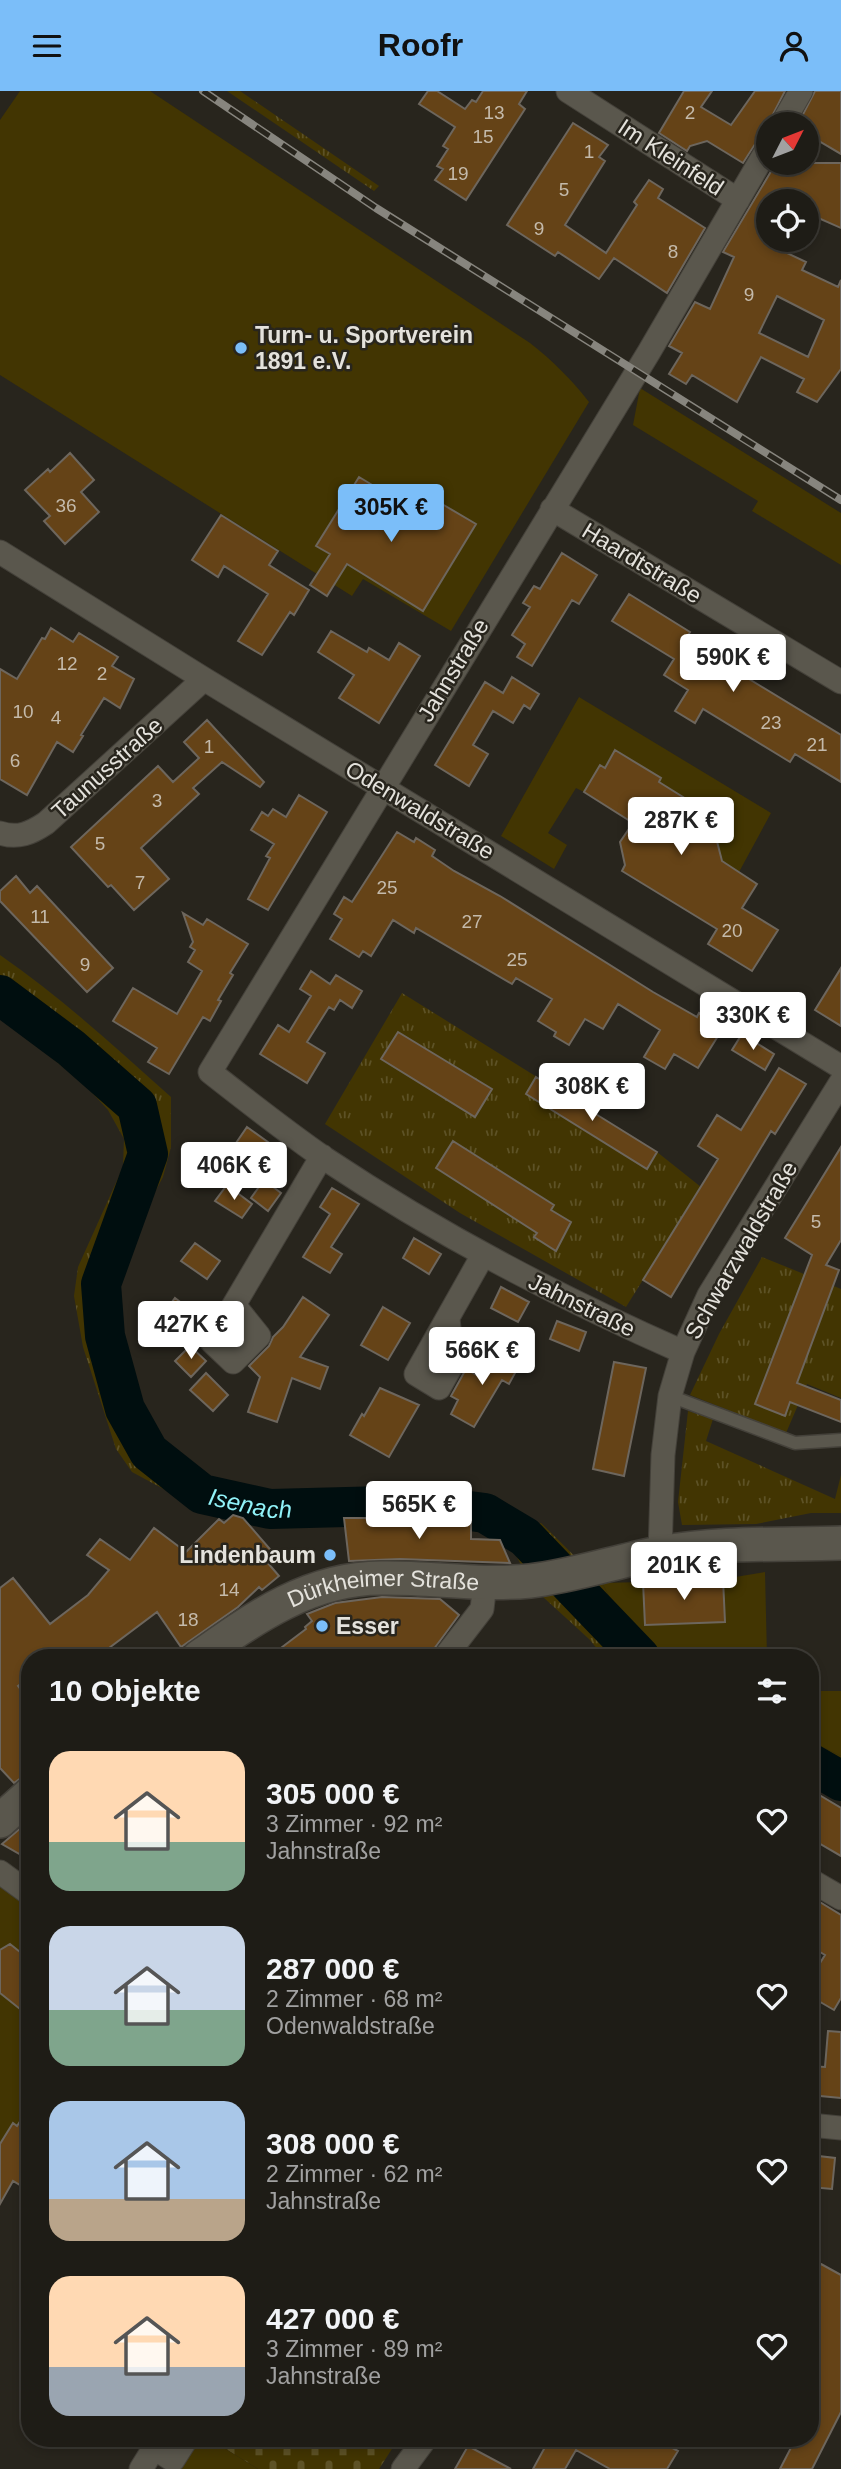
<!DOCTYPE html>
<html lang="de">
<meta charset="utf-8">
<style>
body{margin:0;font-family:Helvetica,sans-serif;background:#2b2923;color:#f1f3f6;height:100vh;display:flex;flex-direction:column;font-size:26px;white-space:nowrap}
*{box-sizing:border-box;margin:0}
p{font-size:23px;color:#a1a1a1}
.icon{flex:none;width:38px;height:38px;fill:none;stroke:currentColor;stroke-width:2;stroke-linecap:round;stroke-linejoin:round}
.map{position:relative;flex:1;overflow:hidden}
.details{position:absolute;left:21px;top:1558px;width:798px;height:798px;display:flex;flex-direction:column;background:#1e1c16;border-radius:28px;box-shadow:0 4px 10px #0003,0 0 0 2px #3c3a35}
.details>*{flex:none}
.needle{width:46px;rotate:48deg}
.controls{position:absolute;left:756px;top:21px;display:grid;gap:14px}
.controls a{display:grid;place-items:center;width:63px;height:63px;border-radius:50%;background:#1e1c16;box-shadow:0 4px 10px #0003,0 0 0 2px #3c3a35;font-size:35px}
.price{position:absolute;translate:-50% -60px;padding:0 16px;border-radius:7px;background:#fff;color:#222;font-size:23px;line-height:46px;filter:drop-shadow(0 2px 4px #0008)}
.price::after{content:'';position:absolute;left:50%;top:42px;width:21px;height:16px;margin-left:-10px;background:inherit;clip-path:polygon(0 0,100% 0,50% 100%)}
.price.on{background:#7bbef9;color:#111}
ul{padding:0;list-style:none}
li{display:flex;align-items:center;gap:21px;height:175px;padding:0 28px}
li span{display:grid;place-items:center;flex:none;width:196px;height:140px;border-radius:21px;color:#555}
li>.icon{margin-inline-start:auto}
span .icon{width:84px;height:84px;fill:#fffc;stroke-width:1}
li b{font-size:30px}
h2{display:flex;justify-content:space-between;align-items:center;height:84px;padding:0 28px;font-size:30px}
header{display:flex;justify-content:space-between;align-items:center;height:91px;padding:0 28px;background:#7bbef9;color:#111;font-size:32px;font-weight:600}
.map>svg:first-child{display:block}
.grass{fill:url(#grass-tufts)}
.cemetery{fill:url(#cemetery-stones)}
.green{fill:#423502}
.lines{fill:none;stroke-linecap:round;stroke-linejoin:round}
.river{stroke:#000e0f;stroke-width:40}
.building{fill:#654317;stroke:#6d665d;stroke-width:2;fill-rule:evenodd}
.service-casing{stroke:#44413a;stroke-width:15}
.minor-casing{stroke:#44413a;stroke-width:25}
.secondary-casing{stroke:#44413a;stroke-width:36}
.service{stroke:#5a574d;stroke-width:12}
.minor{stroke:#5a574d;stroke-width:23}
.secondary{stroke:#5a574d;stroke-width:33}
.rail-casing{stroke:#87857e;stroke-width:8}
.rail{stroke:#28251d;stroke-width:5;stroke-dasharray:16;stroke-linecap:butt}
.poi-dot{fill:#7bbef9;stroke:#28251d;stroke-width:2.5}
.labels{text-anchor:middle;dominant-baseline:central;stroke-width:5;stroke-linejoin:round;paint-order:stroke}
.number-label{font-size:19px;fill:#c4baab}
.street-label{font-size:23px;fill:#e4e2dc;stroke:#28251d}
.poi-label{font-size:23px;font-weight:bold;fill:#e4e2dc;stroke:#28251d;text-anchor:start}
.water-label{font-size:24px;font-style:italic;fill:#91f3f9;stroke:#28251d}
</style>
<header><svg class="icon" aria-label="menu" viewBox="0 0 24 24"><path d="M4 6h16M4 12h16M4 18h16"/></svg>Roofr<svg class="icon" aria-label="person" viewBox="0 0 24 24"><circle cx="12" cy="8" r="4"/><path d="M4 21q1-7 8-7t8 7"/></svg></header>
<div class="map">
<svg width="841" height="2378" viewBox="0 0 841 2378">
<defs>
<pattern id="grass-tufts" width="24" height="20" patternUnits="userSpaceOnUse" patternTransform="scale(1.75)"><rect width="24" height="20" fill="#423502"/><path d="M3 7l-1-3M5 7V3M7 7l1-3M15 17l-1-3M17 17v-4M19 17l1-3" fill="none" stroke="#5d5226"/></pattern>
<pattern id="cemetery-stones" width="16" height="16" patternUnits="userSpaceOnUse" patternTransform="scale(1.75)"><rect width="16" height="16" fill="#423502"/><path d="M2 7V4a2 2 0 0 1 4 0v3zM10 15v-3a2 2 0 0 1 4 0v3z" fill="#5d5226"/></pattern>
</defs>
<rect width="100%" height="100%" fill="#28251d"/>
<path class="grass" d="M227,0H240L379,95L374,100Z
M0,864C61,906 116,957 171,1006V1056L163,1086L140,1129L110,1201L120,1255L143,1330L163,1368L210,1395L318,1406L390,1403L474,1406L519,1424L533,1435L541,1432L602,1492L612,1511L661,1566H604L589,1548L543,1506L520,1472L506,1445L471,1424L425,1423L391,1427H251L184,1409L132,1381L116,1358L83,1256L74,1205L78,1176L123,1076L124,1048L108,1019L85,994L0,925Z
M402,902L657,1061L701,1096L626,1216L460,1122L325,1033Z
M762,1166L841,1198V1307L807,1293L786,1342L690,1304L719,1243Z
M688,1320L713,1328L706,1350L835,1408L841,1384V1422H811L756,1433L682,1434L678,1411Z
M810,1650L841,1665V1706L810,1694Z"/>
<path class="cemetery" d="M208,2347H399L379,2378H258Z"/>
<path class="green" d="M20,0H150L530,252C553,270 571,288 589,311L451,540L363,488L352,505L0,284V29Z
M640,297L841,422V474L752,420L758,410L633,334Z
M579,606L771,722L739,781L722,770L709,718L704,716L703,718L659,691L661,687L616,659L605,677L600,674L584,701L576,697L548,742L567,754L554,778L501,745Z
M765,1481L767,1566H661L612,1511L602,1492L643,1491L725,1530L723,1488Z
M810,1600H841V1665L810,1650Z
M0,1795L30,1817V2062L0,2087Z
M200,2347H208L258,2378H181Z"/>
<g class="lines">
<g class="river">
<path id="s1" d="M0,904L71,957L137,1015L148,1063L101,1193L105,1245L125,1318L149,1361L202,1403L270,1418L423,1414L485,1422L525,1446L640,1566"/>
<path d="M810,1672L841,1690"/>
</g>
</g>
<path class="building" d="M428,0H437L465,18L472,9L476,11L483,0H527L519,13L525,18L466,109L435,89L443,78L437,75L448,58L443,55L455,36L419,13Z
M684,0H712L701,16L731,34L755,0H785L768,33L743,72L707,50L690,55L687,60L659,42Z
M815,0H841V63L807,43V33H798Z
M573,32L608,54L599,66L605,70L565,134L606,162L637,114L634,111L649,89L663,98L658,107L705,137L667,202L614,167L599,188L558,161L555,165L507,134Z
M776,72H841V137L807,122V110H768V153L806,171L802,179L838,196L841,189V278L817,311L797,301L804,288L761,266L737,311L692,284L686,293L669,283L682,262L669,255L695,211L710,218L734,166L723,161ZM777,205L824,229L808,266L759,242Z
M70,362L94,389L81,401L99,421L65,453L44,430L50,425L25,399L48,378L50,381Z
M359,386L432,430L442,413L476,433L423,520L347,473L327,505L310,494L330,463L316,455Z
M221,424L278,460L269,474L309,499L294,524L290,521L262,564L238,550L268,503L224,475L218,486L192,469Z
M562,462L597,484L579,513L572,509L532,575L517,566L525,553L512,544L530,516L523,512L534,495L540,498Z
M629,503L690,541L685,549L841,644V691L795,663L790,671L703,618L695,632L675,620L688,599L664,584L674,568L612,530Z
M51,537L73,551L79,542L118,566L112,575L134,588L120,617L104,607L81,644L83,645L73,661L57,651L27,704L0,688V578L17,588L42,547L45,548Z
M331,540L367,561L369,557L389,569L399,552L420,565L379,632L339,607L354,584L318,561Z
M512,586L539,603L530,618L524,614L513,632L493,620L473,654L488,663L469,695L435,674L485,591L503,602Z
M207,629L264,691L260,696L222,671L193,697L199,703L141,757L169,788L134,819L111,794L108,796L71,756L158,675L173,691L199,667L184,651Z
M615,659L661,687L659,691L710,723L722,770L757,793L742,817L778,839L752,880L708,853L717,838L622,780L625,774L620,751L633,732L584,701L600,674L605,677Z
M299,704L327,721L268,819L248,808L270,767L266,765L274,753L251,739L262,721L268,725L273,718L286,726Z
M397,741L414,751L416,747L435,759L432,765L454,780L500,805L653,901L697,926L699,922L723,937L698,977L674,963L665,978L644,966L660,939L618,913L603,938L585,928L569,954L554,945L556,941L538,930L552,908L516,887L512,893L416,837L414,842L393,829L371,865L363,860L359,866L330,848L342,828L334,823L344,806L352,811Z
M16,785L30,802L37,795L113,877L87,901L0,810V800Z
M183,822L203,834L207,828L248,853L230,882L233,884L218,909L221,910L210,930L203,926L169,983L148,971L157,957L113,930L133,897L177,923L202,880L188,871L195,859L190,856L193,851Z
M841,877V935L815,919Z
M311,880L330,893L336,884L362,900L352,917L340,909L334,919L329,916L307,951L325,962L307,992L260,963L278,934L289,941L311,905L300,898Z
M398,941L492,998L475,1026L381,968Z
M742,943L774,963L765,979L732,959Z
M779,977L806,993L775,1043L771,1040L671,1206L643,1189L718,1068L698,1055L717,1024L741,1039Z
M536,986L657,1061L647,1078L526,1003Z
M247,1036L272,1054L259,1073L234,1055Z
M453,1050L554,1114L551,1119L571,1131L556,1160L534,1146L537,1142L436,1077Z
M841,1056V1149L826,1174L839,1179L797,1292L841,1309V1331L790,1311L785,1325L755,1313L812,1164L785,1147Z
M264,1089L281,1102L268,1120L251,1107Z
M227,1094L252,1113L242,1127L215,1110Z
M332,1097L359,1113L331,1156L342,1163L330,1182L303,1166L330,1123L320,1116Z
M414,1147L441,1163L429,1183L403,1167Z
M195,1152L220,1170L207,1188L181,1170Z
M501,1196L529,1211L518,1231L491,1217Z
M303,1206L329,1224L300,1266L328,1276L320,1298L292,1287L277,1331L248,1321L260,1286L249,1275L269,1255L273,1246L283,1236Z
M175,1207L200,1226L186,1244L161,1226Z
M383,1216L410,1232L388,1269L361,1254Z
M557,1230L586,1241L579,1260L550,1248Z
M190,1255L206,1270L191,1286L175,1270Z
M494,1258L520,1273L509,1293L502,1289L474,1336L451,1323L458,1309L451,1305L466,1278L478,1285Z
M614,1271L646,1277L624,1385L593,1378Z
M206,1282L228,1304L213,1320L190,1299Z
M380,1297L419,1314L389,1366L350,1344L362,1323L364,1325Z
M233,1424L243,1427L275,1464L267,1471L279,1485L262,1499L259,1496L238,1516L181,1556L157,1521L97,1566H30V1586L18,1595L30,1611V1684H25L14,1692L0,1677V1497L13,1487L50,1533L88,1504L109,1479L87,1464L100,1448L130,1469L154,1437L186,1461L219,1428L224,1432Z
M344,1427H405L471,1430V1448L500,1449L510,1472L400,1468L349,1470Z
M723,1488L725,1531L645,1534L643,1491Z
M382,1506L440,1508L459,1524L428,1566H269L306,1538L305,1536L312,1530L307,1523L335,1512Z
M816,1702L841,1717V1765L810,1747V1712Z
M30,1729V1769L2,1753Z
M810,1805L841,1824V1907L834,1919L810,1905V1888L825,1864L810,1855Z
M10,1853L30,1869V1926L0,1902V1859Z
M828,1940L841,1941V2007L810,2004V1975L825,1976Z
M30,2015V2100L13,2090L0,2113V2053L13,2032L17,2035Z
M810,2064L835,2067L832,2098L810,2096Z
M821,2173L841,2184V2321L812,2378H780L796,2347H810V2191Z
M550,2347H654L678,2360L667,2378H610L576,2359L565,2378H533Z
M468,2355L511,2378H455Z"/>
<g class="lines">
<g class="service-casing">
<path id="service" d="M670,1305L795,1352L841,1349"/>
</g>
<g class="minor-casing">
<path id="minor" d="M568,0L738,109
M782,33L801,0
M552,418L841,591
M0,461L204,588L841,976
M0,742C18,748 31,742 46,732L204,588
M234,1214L259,1245L233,1271L212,1251L322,1065
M448,1228L453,1272L439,1297L416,1283L483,1164
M683,1261C558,1206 438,1143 324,1067C285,1040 247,1010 210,981L649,261L768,57
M660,1462L663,1364L670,1305L683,1261L709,1204L841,991
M445,1566L482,1518L485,1492
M0,1781L30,1803
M810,1789L841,1807
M810,2034L841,2037
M141,2378L154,2357L173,2369L187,2347
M403,2378L426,2347"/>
</g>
<g class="secondary-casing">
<g id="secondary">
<path id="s2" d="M199,1566C254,1527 310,1487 381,1487C431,1486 480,1495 530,1490C574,1485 617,1470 660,1462C721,1451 780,1454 841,1452"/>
<path d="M0,1730L30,1703"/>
</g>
</g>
<use href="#service" class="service"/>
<use href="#minor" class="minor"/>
<use href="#secondary" class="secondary"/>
<g class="rail-casing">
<path id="rail" d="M203,0L376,117L841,409"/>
</g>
<use href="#rail" class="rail"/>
</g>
<g class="poi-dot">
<circle cx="241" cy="257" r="7"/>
<circle cx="330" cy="1464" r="7"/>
<circle cx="322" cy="1535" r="7"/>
</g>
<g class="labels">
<g class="number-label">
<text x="494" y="21">13</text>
<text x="690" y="21">2</text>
<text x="483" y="45">15</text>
<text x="589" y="60">1</text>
<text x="458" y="82">19</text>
<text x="564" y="98">5</text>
<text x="539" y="137">9</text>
<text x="673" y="160">8</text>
<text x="749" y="203">9</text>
<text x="66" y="414">36</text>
<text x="67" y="572">12</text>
<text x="102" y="582">2</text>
<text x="23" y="620">10</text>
<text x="56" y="626">4</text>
<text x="771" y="631">23</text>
<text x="817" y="653">21</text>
<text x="209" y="655">1</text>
<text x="15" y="669">6</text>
<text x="157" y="709">3</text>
<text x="100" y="752">5</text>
<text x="140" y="791">7</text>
<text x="387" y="796">25</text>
<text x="40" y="825">11</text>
<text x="472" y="830">27</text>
<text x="732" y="839">20</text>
<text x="517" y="868">25</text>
<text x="85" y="873">9</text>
<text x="816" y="1130">5</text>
<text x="229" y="1498">14</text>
<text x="188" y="1528">18</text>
</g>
<g class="street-label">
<text transform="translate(671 66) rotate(33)">Im Kleinfeld</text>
<text transform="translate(642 472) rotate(31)">Haardtstraße</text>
<text transform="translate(453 579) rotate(-59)">Jahnstraße</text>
<text transform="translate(107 677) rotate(-42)">Taunusstraße</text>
<text transform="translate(420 719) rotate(31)">Odenwaldstraße</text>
<text transform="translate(741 1159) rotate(-60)">Schwarzwaldstraße</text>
<text transform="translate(582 1214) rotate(26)">Jahnstraße</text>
<text stroke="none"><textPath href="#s2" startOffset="203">Dürkheimer Straße</textPath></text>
</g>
<g class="poi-label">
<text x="255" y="244">Turn- u. Sportverein<tspan x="255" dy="26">1891 e.V.</tspan></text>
<text x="316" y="1464" text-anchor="end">Lindenbaum</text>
<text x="336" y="1535">Esser</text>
</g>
<g class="water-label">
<text stroke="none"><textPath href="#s1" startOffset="658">Isenach</textPath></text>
</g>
</g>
</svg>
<div class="controls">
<a><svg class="needle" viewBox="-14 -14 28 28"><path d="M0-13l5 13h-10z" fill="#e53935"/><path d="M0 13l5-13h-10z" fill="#a1a1a1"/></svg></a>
<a><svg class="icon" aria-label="locate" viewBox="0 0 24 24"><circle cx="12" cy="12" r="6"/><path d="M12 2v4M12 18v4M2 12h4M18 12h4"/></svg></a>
</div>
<b class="price on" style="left:391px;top:453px">305K €</b>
<b class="price" style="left:733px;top:603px">590K €</b>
<b class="price" style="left:681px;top:766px">287K €</b>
<b class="price" style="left:753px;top:961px">330K €</b>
<b class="price" style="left:592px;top:1032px">308K €</b>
<b class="price" style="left:234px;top:1111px">406K €</b>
<b class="price" style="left:191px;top:1270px">427K €</b>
<b class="price" style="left:482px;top:1296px">566K €</b>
<b class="price" style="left:419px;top:1450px">565K €</b>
<b class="price" style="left:684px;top:1511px">201K €</b>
<section class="details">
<h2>10 Objekte<svg class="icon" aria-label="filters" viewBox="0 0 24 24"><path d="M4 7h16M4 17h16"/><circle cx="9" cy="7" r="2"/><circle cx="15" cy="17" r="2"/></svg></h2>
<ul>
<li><span style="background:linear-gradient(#ffd9b3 65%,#7fa58c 0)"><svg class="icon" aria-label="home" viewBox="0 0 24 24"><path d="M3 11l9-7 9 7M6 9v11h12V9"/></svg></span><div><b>305 000 €</b><p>3 Zimmer · 92 m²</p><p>Jahnstraße</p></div><svg class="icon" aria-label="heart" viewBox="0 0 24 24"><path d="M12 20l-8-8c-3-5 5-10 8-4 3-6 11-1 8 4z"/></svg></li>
<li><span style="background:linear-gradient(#c9d6e8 60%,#7fa58c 0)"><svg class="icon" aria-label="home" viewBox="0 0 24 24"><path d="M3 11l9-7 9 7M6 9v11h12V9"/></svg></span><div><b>287 000 €</b><p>2 Zimmer · 68 m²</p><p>Odenwaldstraße</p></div><svg class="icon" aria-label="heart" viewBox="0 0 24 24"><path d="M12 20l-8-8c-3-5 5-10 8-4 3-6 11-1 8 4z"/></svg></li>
<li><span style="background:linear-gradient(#a9c7e8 70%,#b9a48a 0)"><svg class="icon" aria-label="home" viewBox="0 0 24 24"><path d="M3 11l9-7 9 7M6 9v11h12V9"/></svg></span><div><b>308 000 €</b><p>2 Zimmer · 62 m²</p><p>Jahnstraße</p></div><svg class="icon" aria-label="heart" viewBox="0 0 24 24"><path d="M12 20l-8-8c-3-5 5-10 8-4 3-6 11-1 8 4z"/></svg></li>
<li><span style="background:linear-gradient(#ffd9b3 65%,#9aa5b1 0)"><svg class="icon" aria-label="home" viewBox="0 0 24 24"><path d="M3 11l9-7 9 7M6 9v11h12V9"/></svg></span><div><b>427 000 €</b><p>3 Zimmer · 89 m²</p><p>Jahnstraße</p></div><svg class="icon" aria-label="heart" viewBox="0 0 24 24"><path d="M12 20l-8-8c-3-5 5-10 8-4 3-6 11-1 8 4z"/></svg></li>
</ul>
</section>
</div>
